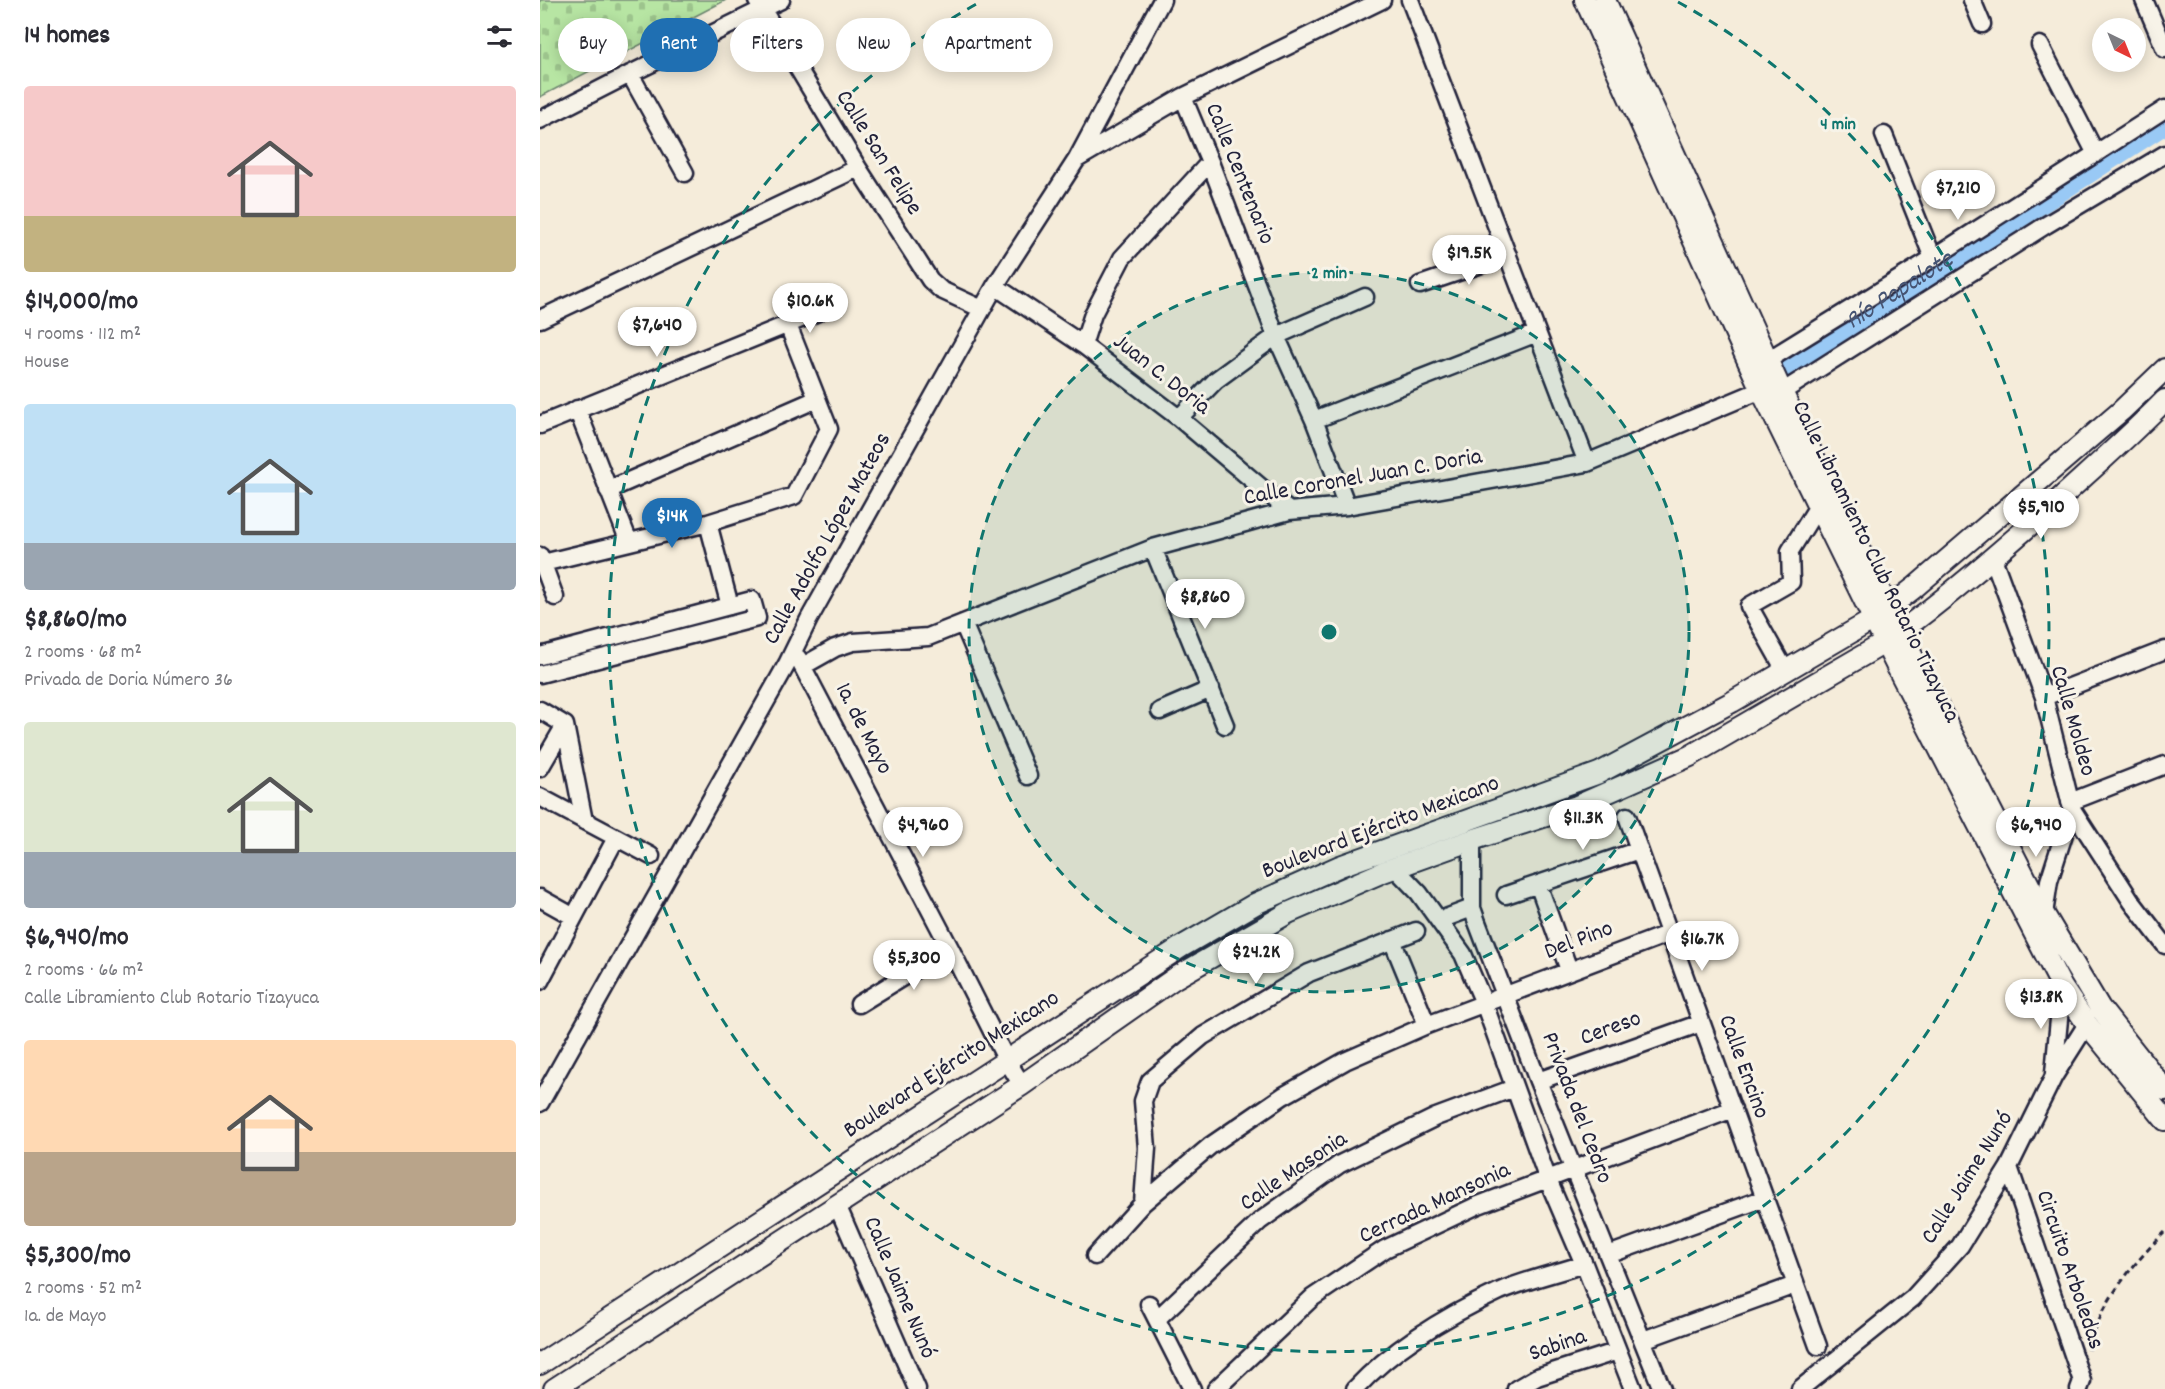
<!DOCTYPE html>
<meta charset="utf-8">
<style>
body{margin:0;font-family:Dekko,sans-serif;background:#f7f7f7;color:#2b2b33;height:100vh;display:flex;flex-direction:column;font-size:22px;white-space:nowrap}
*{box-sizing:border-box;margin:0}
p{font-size:20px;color:#7c7c81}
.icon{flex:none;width:33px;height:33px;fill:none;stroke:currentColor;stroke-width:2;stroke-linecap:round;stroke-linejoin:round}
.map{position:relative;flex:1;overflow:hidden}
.side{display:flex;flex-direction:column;background:#fff;width:540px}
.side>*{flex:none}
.banner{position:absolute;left:18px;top:18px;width:570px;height:54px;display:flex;gap:12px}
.needle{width:39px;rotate:137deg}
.tools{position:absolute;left:1552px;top:18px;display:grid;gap:12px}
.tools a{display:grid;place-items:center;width:54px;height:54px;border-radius:50%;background:#fff;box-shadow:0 3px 15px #0003;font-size:30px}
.price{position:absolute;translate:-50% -51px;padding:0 14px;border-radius:21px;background:#fff;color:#222;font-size:20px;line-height:39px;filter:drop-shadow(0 2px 3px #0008)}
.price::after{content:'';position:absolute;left:50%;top:36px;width:18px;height:14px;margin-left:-9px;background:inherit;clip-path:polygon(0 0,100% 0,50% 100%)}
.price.on{background:#1f6fb2;color:#fff}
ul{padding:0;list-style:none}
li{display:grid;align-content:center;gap:12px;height:318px;padding:0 24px}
li span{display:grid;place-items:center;height:186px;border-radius:6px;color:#555}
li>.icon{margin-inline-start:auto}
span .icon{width:108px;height:108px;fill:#fffc;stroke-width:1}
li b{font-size:26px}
h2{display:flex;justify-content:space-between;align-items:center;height:72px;padding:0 24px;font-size:26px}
.pill{padding:0 21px;border-radius:27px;background:#fff;box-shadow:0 3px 15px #0003;font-size:21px;line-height:54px}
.pill.on{background:#1f6fb2;color:#fff}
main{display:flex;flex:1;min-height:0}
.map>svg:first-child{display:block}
.cemetery{fill:url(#cemetery-stones);stroke:#6c846f;stroke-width:1.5}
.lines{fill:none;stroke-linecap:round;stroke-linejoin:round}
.river{stroke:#99c9f5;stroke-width:27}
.minor-casing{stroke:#22223b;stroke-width:21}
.major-casing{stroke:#22223b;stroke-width:24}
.path{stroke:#22223b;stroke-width:3;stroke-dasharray:6 4.5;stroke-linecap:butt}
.minor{stroke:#f7f3e8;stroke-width:16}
.major{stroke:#f7f3e8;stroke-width:20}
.ring{fill:none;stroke:#0f766e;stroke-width:3;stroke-dasharray:10 8}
.labels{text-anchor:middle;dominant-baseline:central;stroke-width:6;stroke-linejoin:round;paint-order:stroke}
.street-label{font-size:24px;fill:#22223b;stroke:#f7f3e8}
.water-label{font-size:26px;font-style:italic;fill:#465473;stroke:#f7f3e8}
.centre{fill:#0f766e;stroke:#f7f3e8;stroke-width:3}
.ring-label{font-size:18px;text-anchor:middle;font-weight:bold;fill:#0f766e;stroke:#f7f3e8;stroke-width:6;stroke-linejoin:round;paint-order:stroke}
</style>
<main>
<section class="side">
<h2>14 homes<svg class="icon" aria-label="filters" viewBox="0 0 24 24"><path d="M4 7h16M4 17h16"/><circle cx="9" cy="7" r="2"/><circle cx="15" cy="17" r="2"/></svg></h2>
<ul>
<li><span style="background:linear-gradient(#f6c9c9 70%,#c2b280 0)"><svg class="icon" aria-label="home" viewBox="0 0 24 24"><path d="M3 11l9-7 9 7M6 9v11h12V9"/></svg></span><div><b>$14,000/mo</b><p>4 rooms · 112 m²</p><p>House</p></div></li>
<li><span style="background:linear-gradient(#bfe0f5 75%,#9aa5b1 0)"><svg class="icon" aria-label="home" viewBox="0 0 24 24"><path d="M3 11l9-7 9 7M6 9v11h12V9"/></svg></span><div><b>$8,860/mo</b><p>2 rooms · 68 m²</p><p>Privada de Doria Número 36</p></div></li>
<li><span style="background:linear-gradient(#dfe7d0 70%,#9aa5b1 0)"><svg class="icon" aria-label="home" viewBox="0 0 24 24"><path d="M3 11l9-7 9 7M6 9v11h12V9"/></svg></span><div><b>$6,940/mo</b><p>2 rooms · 66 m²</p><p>Calle Libramiento Club Rotario Tizayuca</p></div></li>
<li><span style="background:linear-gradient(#ffd9b3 60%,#b9a48a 0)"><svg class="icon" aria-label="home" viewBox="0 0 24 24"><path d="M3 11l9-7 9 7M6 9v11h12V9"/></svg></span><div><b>$5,300/mo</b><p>2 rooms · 52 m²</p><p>1a. de Mayo</p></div></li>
</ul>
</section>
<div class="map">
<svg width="1625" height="1389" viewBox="0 0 1625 1389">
<defs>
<pattern id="cemetery-stones" width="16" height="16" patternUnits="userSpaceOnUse" patternTransform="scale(1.5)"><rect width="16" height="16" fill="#b7e5a3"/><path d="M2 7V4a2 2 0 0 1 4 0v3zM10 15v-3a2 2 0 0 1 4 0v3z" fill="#9dc48d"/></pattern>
</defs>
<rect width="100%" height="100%" fill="#f5ecda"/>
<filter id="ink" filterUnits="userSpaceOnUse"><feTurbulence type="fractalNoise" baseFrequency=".0167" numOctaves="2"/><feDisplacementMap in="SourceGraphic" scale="12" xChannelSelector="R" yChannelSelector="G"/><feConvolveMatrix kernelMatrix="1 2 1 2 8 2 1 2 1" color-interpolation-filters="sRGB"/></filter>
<g filter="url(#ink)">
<path class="cemetery" d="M0,0H186L0,97Z"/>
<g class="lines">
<path class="river" id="s1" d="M1246,364L1625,120"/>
<g class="minor-casing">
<path id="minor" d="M217,0L318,168L390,280L401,290L442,309
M870,0L1047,463
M1432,0L1442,24
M1604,0L1625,49
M1500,45L1556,154
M90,74L145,173
M643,97L670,162L736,336L774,420L807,506
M0,120L90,74L241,0
M1344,135L1393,258
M537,159L643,97L842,0
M880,285L968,255
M455,286L543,345L639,418L749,511
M0,319L318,168
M543,345L553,314L582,258L670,162
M1228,360L1393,258L1625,109
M1242,392L1506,225L1625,154
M37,409L89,542
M639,418L676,380L736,336L825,297
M774,420L997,333
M0,425L278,312
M68,490L277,399
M168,523L190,606
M613,548L685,725
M0,556L15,597
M1453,558L1504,697L1532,809L1592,902L1625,945
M3,563L168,523L254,496L289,429L248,325
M423,623L488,776
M0,656L212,600L217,618L0,674
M258,658L410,948L466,1059L482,1085
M263,666L295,648L313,642L388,637L613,548L705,523L749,511L807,506L1047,463L1221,390
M1240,674L1241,663L1209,606L1251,582L1250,551L1278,506
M1504,697L1625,650
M0,710L25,725L44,821
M620,711L671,689
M0,768L25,725
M0,797L111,856
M1530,802L1625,765
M1087,816L1278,1346
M932,840V908L937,922L998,1081L1122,1389
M855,868L879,893L923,954L944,1003L1008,1180L1044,1264L1093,1389
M998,884L1029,970
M966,895L1099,850
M0,898L34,917
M1504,914L1509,881L1532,809
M900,920L932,908
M852,940L887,1025
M0,981L76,838
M319,1004L410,948
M1514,1073L1522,987
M998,1081L1161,1023
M0,1103L247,664L269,619L455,286L537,159L622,0
M1469,1167L1542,1381L1539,1389
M603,1203L607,1148L603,1101L610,1081L663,1036L769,973L876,931
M297,1205L377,1389
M1068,1255L1225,1198
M555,1256L603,1203L670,1146L743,1096L805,1061L887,1025L1130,933
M609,1304L652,1389
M617,1319L720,1221L800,1164L896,1117L974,1088
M1103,1340L1255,1285
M676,1389L772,1298L845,1249L936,1206L1193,1109
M815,1389C854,1347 908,1315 960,1291C986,1280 1017,1273 1044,1264
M976,1389L997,1377L1078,1351
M1260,1389L1373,1298L1420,1246L1469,1167L1514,1076L1547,1024"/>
</g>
<g class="major-casing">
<path id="major" d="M1045,0L1221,390L1358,669L1522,987L1547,1024L1625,1120
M1065,0L1242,392L1360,632L1504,914L1560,1008L1625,1090
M0,1364L641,947L715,904L800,866L1059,773L1192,702L1334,619L1374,588L1581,411L1625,369
M14,1389L482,1085L635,978L748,913L843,872L932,840L1037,806L1150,756L1346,642C1405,600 1460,552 1515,503C1552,469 1590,436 1625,400"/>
</g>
<path class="path" d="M1549,1350C1559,1304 1592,1265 1625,1232"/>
<use href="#minor" class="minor"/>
<use href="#major" class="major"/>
</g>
</g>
<circle cx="789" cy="632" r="360" fill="#0f766e" fill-opacity=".12"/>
<g class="ring">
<circle cx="789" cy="632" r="360"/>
<path d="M1138 2A720 720 0 1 1 440 2"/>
</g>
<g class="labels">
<g class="street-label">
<text transform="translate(338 153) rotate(58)">Calle San Felipe</text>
<text transform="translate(699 174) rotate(68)">Calle Centenario</text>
<text transform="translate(621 375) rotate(38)">Juan C. Doria</text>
<text transform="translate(823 478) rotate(-10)">Calle Coronel Juan C. Doria</text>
<text transform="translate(288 539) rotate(-61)">Calle Adolfo López Mateos</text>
<text transform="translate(1335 562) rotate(64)">Calle Libramiento Club Rotario Tizayuca</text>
<text transform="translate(1532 721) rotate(74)">Calle Moldeo</text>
<text transform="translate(323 729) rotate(63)">1a. de Mayo</text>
<text transform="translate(841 828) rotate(-21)">Boulevard Ejército Mexicano</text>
<text transform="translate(1039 941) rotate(-21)">Del Pino</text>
<text transform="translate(1071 1029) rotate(-20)">Cereso</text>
<text transform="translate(412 1065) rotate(-33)">Boulevard Ejército Mexicano</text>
<text transform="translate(1203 1067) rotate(70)">Calle Encino</text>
<text transform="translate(1036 1108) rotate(69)">Privada del Cedro</text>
<text transform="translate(754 1172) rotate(-34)">Calle Masonia</text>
<text transform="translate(1428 1178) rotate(-58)">Calle Jaime Nunó</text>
<text transform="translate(895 1204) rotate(-25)">Cerrada Mansonia</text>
<text transform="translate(1529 1270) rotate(71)">Circuito Arboledas</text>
<text transform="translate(359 1288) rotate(67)">Calle Jaime Nunó</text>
<text transform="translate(1018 1346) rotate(-19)">Sabina</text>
</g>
<g class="water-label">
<text stroke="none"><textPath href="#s1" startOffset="135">Río Papalote</textPath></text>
</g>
</g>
<circle cx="789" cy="632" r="9" class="centre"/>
<g class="ring-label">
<text x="1298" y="129">4 min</text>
<text x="789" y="278">2 min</text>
</g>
</svg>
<div class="tools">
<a><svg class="needle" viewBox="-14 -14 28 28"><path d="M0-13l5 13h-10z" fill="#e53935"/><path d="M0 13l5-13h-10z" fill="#7c7c81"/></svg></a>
</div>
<b class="price" style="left:1418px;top:221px">$7,210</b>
<b class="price" style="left:929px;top:286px">$19.5K</b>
<b class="price" style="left:270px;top:334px">$10.6K</b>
<b class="price" style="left:117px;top:358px">$7,640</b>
<b class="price" style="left:1501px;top:540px">$5,910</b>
<b class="price on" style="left:132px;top:549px">$14K</b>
<b class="price" style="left:665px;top:630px">$8,860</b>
<b class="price" style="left:1043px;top:851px">$11.3K</b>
<b class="price" style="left:383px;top:858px">$4,960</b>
<b class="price" style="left:1496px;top:858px">$6,940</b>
<b class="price" style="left:1162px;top:972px">$16.7K</b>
<b class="price" style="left:716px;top:985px">$24.2K</b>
<b class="price" style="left:374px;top:991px">$5,300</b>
<b class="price" style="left:1501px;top:1030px">$13.8K</b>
<div class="banner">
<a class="pill">Buy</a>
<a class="pill on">Rent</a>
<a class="pill">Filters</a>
<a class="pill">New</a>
<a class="pill">Apartment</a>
</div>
</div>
</main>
